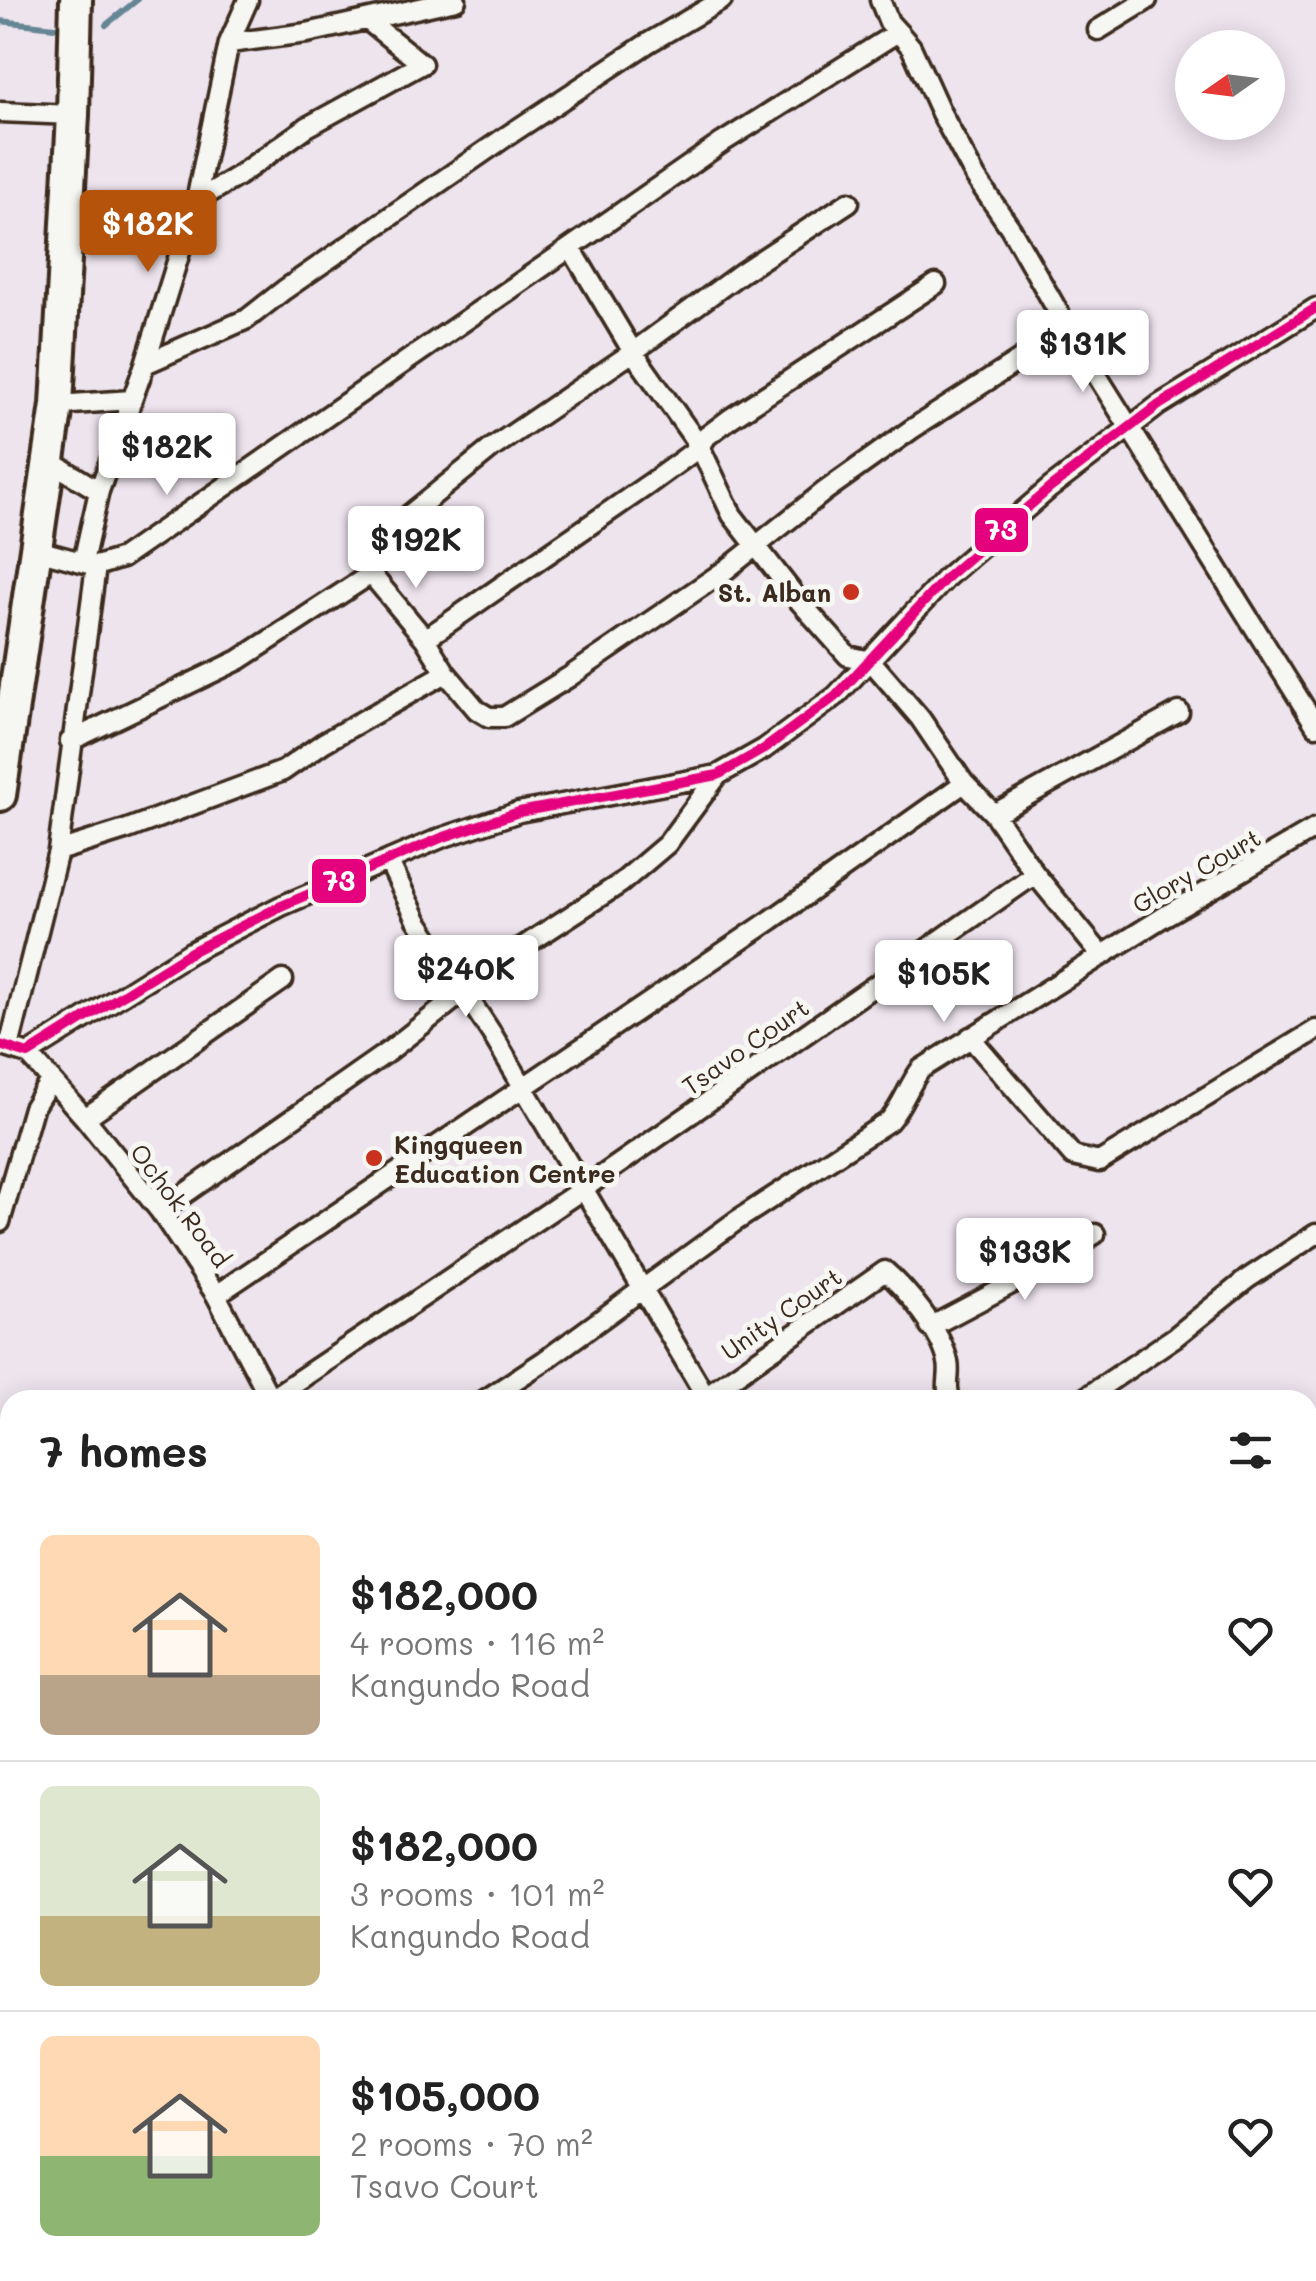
<!DOCTYPE html>
<meta charset="utf-8">
<style>
body{margin:0;font-family:Mali,sans-serif;background:#f2f2f2;color:#222;height:100vh;display:flex;flex-direction:column;font-size:38px;white-space:nowrap}
*{box-sizing:border-box;margin:0}
p{font-size:32px;color:#767676}
.icon{flex:none;width:55px;height:55px;fill:none;stroke:currentColor;stroke-width:2;stroke-linecap:round;stroke-linejoin:round}
.map{position:relative;flex:1;overflow:hidden}
.drawer{position:absolute;left:0px;top:1390px;width:1318px;height:892px;display:flex;flex-direction:column;background:#fff;border-radius:30px 30px 0 0;box-shadow:0 5px 25px #0003}
.drawer>*{flex:none}
.needle{width:65px;rotate:256deg}
.tools{position:absolute;left:1175px;top:30px;display:grid;gap:20px}
.tools a{display:grid;place-items:center;width:110px;height:110px;border-radius:50%;background:#fff;box-shadow:0 5px 25px #0003;font-size:50px}
.price{position:absolute;translate:-50% -85px;padding:0 22px;border-radius:10px;background:#fff;color:#222;font-size:32px;line-height:65px;filter:drop-shadow(0 2px 5px #0008)}
.price::after{content:'';position:absolute;left:50%;top:60px;width:30px;height:22px;margin-left:-15px;background:inherit;clip-path:polygon(0 0,100% 0,50% 100%)}
.price.on{background:#b45309;color:#fff}
ul{padding:0;list-style:none}
li{display:flex;align-items:center;gap:30px;height:250px;padding:0 40px}
li+li{border-top:2px solid #e0e0e0}
li span{display:grid;place-items:center;flex:none;width:280px;height:200px;border-radius:15px;color:#555}
li>.icon{margin-inline-start:auto}
span .icon{width:120px;height:120px;fill:#fffc;stroke-width:1}
li b{font-size:42px}
h2{display:flex;justify-content:space-between;align-items:center;height:120px;padding:0 40px;font-size:42px}
.map>svg:first-child{display:block}
.lines{fill:none;stroke-linecap:round;stroke-linejoin:round}
.stream{stroke:#658694;stroke-width:6}
.minor-casing{stroke:#3b2a1e;stroke-width:25}
.trunk-casing{stroke:#3b2a1e;stroke-width:38}
.minor{stroke:#f6f6f2;stroke-width:18}
.trunk{stroke:#f6f6f2;stroke-width:30}
.bus-1-casing{stroke:#f6f6f2;stroke-width:18}
.bus-1{stroke:#e5007d;stroke-width:10}
.poi-dot{fill:#c8321e;stroke:#f6f6f2;stroke-width:4}
.labels{text-anchor:middle;dominant-baseline:central;stroke-width:10;stroke-linejoin:round;paint-order:stroke}
.poi-label{font-size:25px;font-weight:bold;fill:#3b2a1e;stroke:#f6f6f2;text-anchor:end}
.street-label{font-size:25px;fill:#3b2a1e;stroke:#f6f6f2}
.line-badge{stroke:#f6f6f2;stroke-width:4}
.badge-label{font-size:28px;text-anchor:middle;font-weight:bold;fill:#fff}
</style>
<div class="map">
<svg width="1316" height="2281" viewBox="0 0 1316 2281">
<rect width="100%" height="100%" fill="#eee4ee"/>
<filter id="ink" filterUnits="userSpaceOnUse"><feTurbulence type="fractalNoise" baseFrequency=".01" numOctaves="2"/><feDisplacementMap in="SourceGraphic" scale="20" xChannelSelector="R" yChannelSelector="G"/><feConvolveMatrix kernelMatrix="1 2 1 2 8 2 1 2 1" color-interpolation-filters="sRGB"/></filter>
<g filter="url(#ink)">
<g class="lines">
<path class="stream" d="M0,21L64,28
M106,25L137,0"/>
<g class="minor-casing">
<path id="minor" d="M1098,30L1147,0
M898,32L911,47L941,113L976,178L1011,229L1068,329L1316,726
M229,43L307,33L456,0
M0,112L73,115
M196,201L238,176L307,127L422,64L367,20
M571,248L633,352L700,447L732,515L800,602L848,656L871,661L920,718L964,783L994,814L1035,874L1102,956
M936,284L731,418L707,436L700,447L649,484L425,639L446,673L477,710L489,717H504L569,677L727,569L825,491L912,429L1068,329
M145,364L247,319L284,290L504,138L648,43L722,0
M57,405L132,400
M48,460L99,491
M37,550L96,566L122,558L723,142L898,32L889,22L880,0
M83,562L99,491L145,364L196,201L229,43L248,0
M371,574L425,639
M70,741L239,660L371,574L382,557L378,540L492,448L633,352L741,273L849,202
M994,814L1179,712
M58,851L125,830L283,771L323,743L446,673
M389,862L417,920L492,1034L708,1400
M970,1037L1073,1156L1099,1162L1316,1030
M0,1045L28,1054L191,952L281,906L441,838L519,812L718,775L764,749L836,696L948,576L1050,488L1159,405L1316,308
M9,1047L58,851L96,566
M28,1054L85,1118L160,1211L216,1295L271,1400
M85,1118L283,980
M160,1211L389,1051L510,955L621,883L667,844L718,775
M0,1222L33,1108L51,1079
M216,1295L771,920L964,783
M930,1327L1015,1282L1095,1234
M269,1400L583,1189L1035,874
M485,1400L544,1361L736,1221L889,1121C903,1105 908,1086 921,1069L1165,916L1316,828
M700,1400L885,1271C908,1291 941,1331 948,1362C951,1376 944,1387 951,1400
M1082,1400L1175,1337L1247,1279L1316,1234
M1308,1441L1316,1435
M0,1597L10,1591
M0,1734L10,1730
M1308,1817L1313,1826
M0,1931L10,1924
M1308,1990L1316,2004
M1308,2231L1316,2245
M230,2272L236,2281
M375,2272L381,2281
M519,2272L523,2281
M730,2272L736,2281
M885,2272L891,2281
M1032,2272L1037,2281
M1180,2272L1185,2281
M84,2281L95,2272
M588,2281L601,2272"/>
</g>
<g class="trunk-casing">
<path id="trunk" d="M0,795L57,405L73,115L76,0"/>
</g>
<use href="#minor" class="minor"/>
<use href="#trunk" class="trunk"/>
<g class="bus-1-casing">
<path id="bus-1" d="M0,1045L28,1054L191,952L281,906L441,838L519,812L718,775L764,749L836,696L948,576L1050,488L1159,405L1316,308"/>
</g>
<use href="#bus-1" class="bus-1"/>
</g>
</g>
<g class="poi-dot">
<circle cx="851" cy="592" r="10"/>
<circle cx="374" cy="1158" r="10"/>
</g>
<g class="labels">
<g class="poi-label">
<text x="831" y="592">St. Alban</text>
<text x="394" y="1144" text-anchor="start">Kingqueen<tspan x="394" dy="29">Education Centre</tspan></text>
</g>
<g class="street-label">
<text transform="translate(1196 870) rotate(-30)">Glory Court</text>
<text transform="translate(745 1046) rotate(-35)">Tsavo Court</text>
<text transform="translate(181 1205) rotate(53)">Ochok Road</text>
<text transform="translate(781 1313) rotate(-35)">Unity Court</text>
</g>
</g>
<g class="line-badge">
<rect x="973" y="506" width="57" height="48" rx="10" fill="#e5007d"/>
<rect x="310" y="857" width="58" height="48" rx="10" fill="#e5007d"/>
</g>
<g class="badge-label">
<text x="1001" y="540">73</text>
<text x="339" y="891">73</text>
</g>
</svg>
<div class="tools">
<a><svg class="needle" viewBox="-14 -14 28 28"><path d="M0-13l5 13h-10z" fill="#e53935"/><path d="M0 13l5-13h-10z" fill="#767676"/></svg></a>
</div>
<b class="price on" style="left:148px;top:275px">$182K</b>
<b class="price" style="left:1083px;top:395px">$131K</b>
<b class="price" style="left:167px;top:498px">$182K</b>
<b class="price" style="left:416px;top:591px">$192K</b>
<b class="price" style="left:466px;top:1020px">$240K</b>
<b class="price" style="left:944px;top:1025px">$105K</b>
<b class="price" style="left:1025px;top:1303px">$133K</b>
<section class="drawer">
<h2>7 homes<svg class="icon" aria-label="filters" viewBox="0 0 24 24"><path d="M4 7h16M4 17h16"/><circle cx="9" cy="7" r="2"/><circle cx="15" cy="17" r="2"/></svg></h2>
<ul>
<li><span style="background:linear-gradient(#ffd9b3 70%,#b9a48a 0)"><svg class="icon" aria-label="home" viewBox="0 0 24 24"><path d="M3 11l9-7 9 7M6 9v11h12V9"/></svg></span><div><b>$182,000</b><p>4 rooms · 116 m²</p><p>Kangundo Road</p></div><svg class="icon" aria-label="heart" viewBox="0 0 24 24"><path d="M12 20l-8-8c-3-5 5-10 8-4 3-6 11-1 8 4z"/></svg></li>
<li><span style="background:linear-gradient(#dfe7d0 65%,#c2b280 0)"><svg class="icon" aria-label="home" viewBox="0 0 24 24"><path d="M3 11l9-7 9 7M6 9v11h12V9"/></svg></span><div><b>$182,000</b><p>3 rooms · 101 m²</p><p>Kangundo Road</p></div><svg class="icon" aria-label="heart" viewBox="0 0 24 24"><path d="M12 20l-8-8c-3-5 5-10 8-4 3-6 11-1 8 4z"/></svg></li>
<li><span style="background:linear-gradient(#ffd9b3 60%,#8fb573 0)"><svg class="icon" aria-label="home" viewBox="0 0 24 24"><path d="M3 11l9-7 9 7M6 9v11h12V9"/></svg></span><div><b>$105,000</b><p>2 rooms · 70 m²</p><p>Tsavo Court</p></div><svg class="icon" aria-label="heart" viewBox="0 0 24 24"><path d="M12 20l-8-8c-3-5 5-10 8-4 3-6 11-1 8 4z"/></svg></li>
</ul>
</section>
</div>
